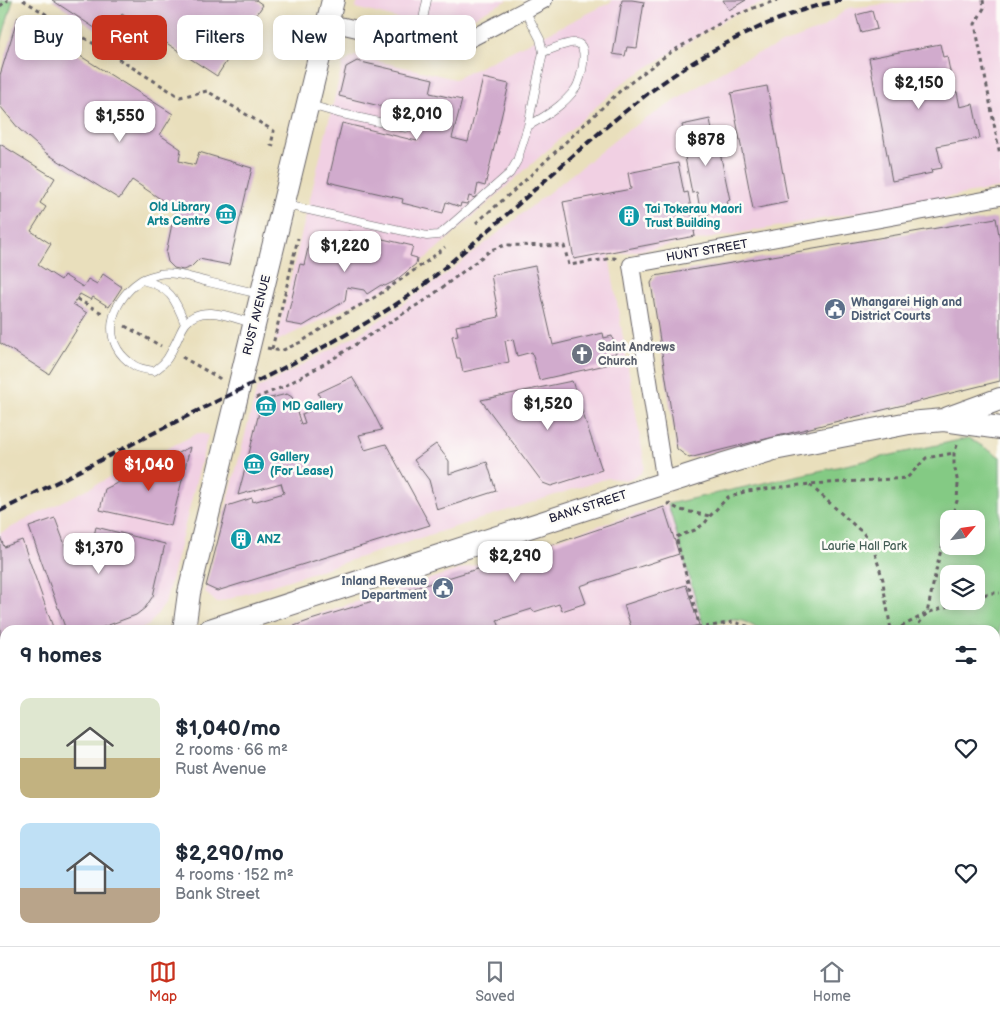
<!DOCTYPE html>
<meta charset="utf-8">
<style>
body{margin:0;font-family:"Balsamiq Sans",sans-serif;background:#f2f2f3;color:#1f2937;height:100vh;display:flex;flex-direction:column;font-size:19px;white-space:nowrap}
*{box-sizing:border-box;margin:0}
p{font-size:16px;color:#747a83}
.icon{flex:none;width:28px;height:28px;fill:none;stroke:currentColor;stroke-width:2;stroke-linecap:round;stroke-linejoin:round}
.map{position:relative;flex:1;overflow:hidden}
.drawer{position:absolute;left:0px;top:625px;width:1000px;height:321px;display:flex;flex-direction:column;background:#fff;border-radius:15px 15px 0 0;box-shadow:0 2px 12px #0003}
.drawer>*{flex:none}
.hud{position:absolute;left:15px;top:15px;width:500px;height:45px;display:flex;gap:10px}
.needle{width:32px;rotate:61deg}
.buttons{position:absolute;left:940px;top:510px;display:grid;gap:10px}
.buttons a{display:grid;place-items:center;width:45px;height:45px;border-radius:10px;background:#fff;box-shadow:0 2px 12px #0003;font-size:25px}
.price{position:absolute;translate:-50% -42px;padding:0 11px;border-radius:10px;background:#fff;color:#222;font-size:16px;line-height:32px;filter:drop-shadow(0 1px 2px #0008)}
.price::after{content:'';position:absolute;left:50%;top:30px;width:15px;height:11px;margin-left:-8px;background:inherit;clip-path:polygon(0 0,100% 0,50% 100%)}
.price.on{background:#c8321e;color:#fff}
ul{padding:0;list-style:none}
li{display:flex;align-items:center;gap:15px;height:125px;padding:0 20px}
li span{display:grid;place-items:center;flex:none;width:140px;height:100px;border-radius:10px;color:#555}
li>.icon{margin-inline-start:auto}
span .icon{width:60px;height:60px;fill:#fffc;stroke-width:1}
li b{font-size:21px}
h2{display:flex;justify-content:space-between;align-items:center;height:60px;padding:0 20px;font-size:21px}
.pill{padding:0 18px;border-radius:10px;background:#fff;box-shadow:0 2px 12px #0003;font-size:18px;line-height:45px}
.pill.on{background:#c8321e;color:#fff}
.dock{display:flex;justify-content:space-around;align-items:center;height:70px;border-top:1px solid #e0e1e3;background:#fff;font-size:14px;color:#747a83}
.dock a{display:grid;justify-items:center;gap:2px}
.dock .on{color:#c8321e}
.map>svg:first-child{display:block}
.built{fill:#f1d0e3}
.green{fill:#84ca84;stroke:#537660;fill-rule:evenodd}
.building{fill:#d1abcd}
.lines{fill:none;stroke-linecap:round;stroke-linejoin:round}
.service-casing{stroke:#686468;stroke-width:9}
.pedestrian-casing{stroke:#686468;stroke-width:14}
.minor-casing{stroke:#686468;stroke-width:18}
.tertiary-casing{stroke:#686468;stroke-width:22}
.secondary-casing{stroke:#686468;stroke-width:24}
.path{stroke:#686468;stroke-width:3;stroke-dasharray:4 4;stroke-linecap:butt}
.service{stroke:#fff;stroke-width:8}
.pedestrian{stroke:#fff;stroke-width:12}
.minor{stroke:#fff;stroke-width:16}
.tertiary{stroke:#fff;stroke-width:20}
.secondary{stroke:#fff;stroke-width:22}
.rail{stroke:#22223b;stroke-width:4;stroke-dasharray:8 4;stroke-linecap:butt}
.labels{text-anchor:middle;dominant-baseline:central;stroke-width:5;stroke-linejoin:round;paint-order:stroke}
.culture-label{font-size:12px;font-weight:bold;fill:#0d838f;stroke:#fdfcf7;text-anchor:start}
.street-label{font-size:12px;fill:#22223b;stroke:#fdfcf7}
.service-label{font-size:12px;font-weight:bold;fill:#4e5e75;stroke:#fdfcf7;text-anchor:start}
.worship-label{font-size:12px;font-weight:bold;fill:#5b616d;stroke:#fdfcf7;text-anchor:start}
.park-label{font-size:12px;fill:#445d55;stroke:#fdfcf7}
</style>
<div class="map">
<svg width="1000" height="946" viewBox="0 0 1000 946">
<rect width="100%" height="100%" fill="#fdfcf7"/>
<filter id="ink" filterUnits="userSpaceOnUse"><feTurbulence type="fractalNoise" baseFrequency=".02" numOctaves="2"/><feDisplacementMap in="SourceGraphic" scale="10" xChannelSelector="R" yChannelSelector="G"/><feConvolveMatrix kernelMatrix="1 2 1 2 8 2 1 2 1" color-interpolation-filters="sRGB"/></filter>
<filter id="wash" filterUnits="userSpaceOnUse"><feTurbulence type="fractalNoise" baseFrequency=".0096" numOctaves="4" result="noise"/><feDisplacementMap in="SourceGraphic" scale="20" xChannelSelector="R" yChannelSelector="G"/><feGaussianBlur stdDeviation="1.12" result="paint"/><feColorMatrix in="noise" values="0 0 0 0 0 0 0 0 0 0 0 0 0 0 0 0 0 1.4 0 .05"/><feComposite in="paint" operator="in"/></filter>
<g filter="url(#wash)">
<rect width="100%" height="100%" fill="#e9dfbc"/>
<path class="built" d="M358,0H508L446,31L356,8Z
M612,0H773L752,7L729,17L624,82L398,283L275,342L343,63L355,56L455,79L611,2Z
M924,0H1000V188L609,256L644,460V468L640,474L627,480L608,478L217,603L205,592L206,586L257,388L279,378L365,330L445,275L625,132L739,61L822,28L848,8Z
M198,433L208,435L165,604L148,626L138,630H5V677L0,679V533Z
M668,504L704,628L697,630H266Z
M140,941H415L434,946H139Z"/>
<path class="green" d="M0,0H13L0,46Z
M969,438L1000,457V730L995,731V630H759C738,614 726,620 704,628L668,504ZM949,519H976V546H949ZM949,574H976V601H949Z"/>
<g id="blocks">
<path class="building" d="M52,0H256L263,5L217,76L122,14L107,36Z
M622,0H632L644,2L637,48L627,47L625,56L613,54Z
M723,0H746L729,10Z
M872,11L877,29L861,33L856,15Z
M18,17L173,114L160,135L181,149L179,161L195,165L199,152L252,168L229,265L199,259L191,267L183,270L174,268L168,262L166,253L175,209L167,207L168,204L132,180L119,199L46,153L19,129L0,106V75Z
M940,44L943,57L947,56L954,92H957L960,107L973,104L980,138L937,146L942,168L931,170L932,173L892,181L869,58Z
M357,61L433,79L430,93L462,100L452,138L468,142L483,78L509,84L485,186L478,184L475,198L469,196L467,204L461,203L460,207L446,202L443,213L402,203L403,199L328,182L342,123L417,141L424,117L339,96L346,67Z
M767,86L788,202L753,209L731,93Z
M710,119L712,130L715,129L730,200L727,201L729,210L701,216L697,192L692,193L683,147H687L682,125Z
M0,144L55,178L40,203L46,207L31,231L51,244L38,265L61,280L64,275L83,287L88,279L97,284L103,274L122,287L109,307L93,297L91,300L80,294L73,304L87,313L49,374L0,343Z
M678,163L684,193L688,192L695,231H694L695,236L574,259L563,202L631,189L628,173Z
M996,218L1000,240V381L689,458L677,449L651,283L655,276Z
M348,231L413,246L410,256L417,258L416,264L395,281L385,286L381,285L367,294L364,290L347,287L345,301L303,326L286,323L300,264L304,265L310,240L344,248Z
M535,266L553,345L603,333L604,338L612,336L616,353L608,355L610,364L539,380L532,352L517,356L513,339L505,341L509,362L463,372L460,358H457L452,336L458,335L456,326L499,317L491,275Z
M352,377L372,410L382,430L359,435L365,450L386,444L430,525L217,591L206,586L227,506L252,498L253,502L284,493L281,483L238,495L248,458L262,400L287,394L292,397L301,424L305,423L302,414L323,405L318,393Z
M572,381L602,470L551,486L543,483L481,400Z
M436,444L449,461V474L487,462L496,491L437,510L429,480L414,460Z
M190,447L171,526L100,510L105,489Z
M664,507L679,554L580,586L586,603L562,611L559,604L534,612L532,609L497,620L501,630H283L311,620L516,557Z
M55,518L68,553L92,544L96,527L165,544L153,596L145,608L136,615L95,630H66L29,527Z
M0,536L4,547L22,540L54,630H5V660L0,662Z
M686,585L699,625L681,630H632L624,605Z
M5,719V941H90V946H0V721Z
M1000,741V810L995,811V742Z
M147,941H383L382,943L390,945L146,946Z
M701,941H762L761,946H717Z
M790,941H967L984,945L789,946Z"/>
</g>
</g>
<g filter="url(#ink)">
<use href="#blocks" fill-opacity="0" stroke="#686468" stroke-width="1"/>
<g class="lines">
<g class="service-casing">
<path id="service" d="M418,43L427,0
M310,105L338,113L406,128
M528,126C546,116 564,105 576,88C581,80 590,45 576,43C569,41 551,50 543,52
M286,205L427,236L438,235L443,232L510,173L517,161L528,126L543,52L540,39L525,10
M142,280C170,287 175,298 185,324
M252,323C233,318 201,303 186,323C181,329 179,337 175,344C169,357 166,363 154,371C148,370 140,369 135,366C99,344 109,302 140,281C145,277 153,276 159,274C174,271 192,278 208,282C225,286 242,290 260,294
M776,946L777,941"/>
</g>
<g class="pedestrian-casing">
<path id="pedestrian" d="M120,946L121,941"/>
</g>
<g class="minor-casing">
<path id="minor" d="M328,24L344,26L449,50L544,0
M665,483L631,265L1000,197
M588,946L589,941"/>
</g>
<g class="tertiary-casing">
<path id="tertiary" d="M530,941L549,946"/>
</g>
<g class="secondary-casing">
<path id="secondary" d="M948,418L1000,399
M184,630L189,593L333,0
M210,630L724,464L774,449L909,423L944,420L1000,428
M0,698L5,697"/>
</g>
<path class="path" d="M23,0L180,97L207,91L274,131L271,145L277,147
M983,0L984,8L975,24L1000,155
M0,6L8,0
M476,223L518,187L621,90L668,54L729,18L756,7L778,0
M77,299L102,313
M125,326L161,346
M267,348L281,351L301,342L344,314L377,296L429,260L445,247
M272,349L298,238
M182,357L219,378L220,379
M256,398L283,387L331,360L412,308L426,300L491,250L505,245L564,246L569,265L614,258L617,259
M810,485L864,534L872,544L883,580L884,590L891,630
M667,503L680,510L710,516
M951,519L957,501L958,484L954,464V453L958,443
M976,597L990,593H1000
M755,630L751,627L733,622L700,628L676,537L695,530L705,523L710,516L728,497L747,491L810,484L907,478L926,458L954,453
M894,630L899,628L927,613L964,601
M914,630L927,613L939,557L949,526"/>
<use href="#service" class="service"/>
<use href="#pedestrian" class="pedestrian"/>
<use href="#minor" class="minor"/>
<use href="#tertiary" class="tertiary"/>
<use href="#secondary" class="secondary"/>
<path class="rail" d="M0,511C71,475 142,439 213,403C280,370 348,337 410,295C429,282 446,266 464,251C527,199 585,141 650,92C696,57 748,29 803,10C815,6 829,3 841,0"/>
</g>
</g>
<defs>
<g id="museum-disc" transform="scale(1.125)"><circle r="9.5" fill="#0f9aa8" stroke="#fdfcf7"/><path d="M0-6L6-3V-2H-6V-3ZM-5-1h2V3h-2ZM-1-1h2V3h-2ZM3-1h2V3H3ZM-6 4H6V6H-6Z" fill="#fff"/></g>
<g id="building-disc" transform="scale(1.125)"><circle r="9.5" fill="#0f9aa8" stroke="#fdfcf7"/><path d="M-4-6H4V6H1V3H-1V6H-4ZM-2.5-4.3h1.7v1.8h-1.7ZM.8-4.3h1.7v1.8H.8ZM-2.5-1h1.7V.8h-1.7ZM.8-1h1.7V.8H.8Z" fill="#fff"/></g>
<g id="civic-disc" transform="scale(1.125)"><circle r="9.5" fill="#5c6f8a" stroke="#fdfcf7"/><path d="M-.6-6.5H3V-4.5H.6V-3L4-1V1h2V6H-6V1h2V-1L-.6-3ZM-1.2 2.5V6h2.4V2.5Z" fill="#fff"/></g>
<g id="church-disc" transform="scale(1.125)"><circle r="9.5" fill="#6b7280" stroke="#fdfcf7"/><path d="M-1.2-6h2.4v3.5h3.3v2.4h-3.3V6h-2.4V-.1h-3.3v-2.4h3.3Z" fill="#fff"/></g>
</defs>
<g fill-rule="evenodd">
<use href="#museum-disc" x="226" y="214"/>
<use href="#building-disc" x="629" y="216"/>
<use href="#civic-disc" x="835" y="309"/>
<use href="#church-disc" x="582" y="354"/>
<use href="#museum-disc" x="266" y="406"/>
<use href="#museum-disc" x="254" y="464"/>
<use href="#building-disc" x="241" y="539"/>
<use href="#civic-disc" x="443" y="588"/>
</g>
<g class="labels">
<g class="culture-label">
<text x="210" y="207" text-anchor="end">Old Library<tspan x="210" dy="14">Arts Centre</tspan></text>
<text x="645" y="209">Tai Tokerau Maori<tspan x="645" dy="14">Trust Building</tspan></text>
<text x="282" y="406">MD Gallery</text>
<text x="270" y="457">Gallery<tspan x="270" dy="14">(For Lease)</tspan></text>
<text x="257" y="539">ANZ</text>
</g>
<g class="street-label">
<text transform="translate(707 251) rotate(-10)">HUNT STREET</text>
<text transform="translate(257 315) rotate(-76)">RUST AVENUE</text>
<text transform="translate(588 507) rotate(-18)">BANK STREET</text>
</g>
<g class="service-label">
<text x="851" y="302">Whangarei High and<tspan x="851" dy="14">District Courts</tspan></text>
<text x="427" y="581" text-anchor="end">Inland Revenue<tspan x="427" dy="14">Department</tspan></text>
</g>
<g class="worship-label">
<text x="598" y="347">Saint Andrews<tspan x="598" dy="14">Church</tspan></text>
</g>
<g class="park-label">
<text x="864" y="546">Laurie Hall Park</text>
</g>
</g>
</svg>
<div class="buttons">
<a><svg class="needle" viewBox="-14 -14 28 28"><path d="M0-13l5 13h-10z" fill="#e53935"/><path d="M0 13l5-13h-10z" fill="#747a83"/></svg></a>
<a><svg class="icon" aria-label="layers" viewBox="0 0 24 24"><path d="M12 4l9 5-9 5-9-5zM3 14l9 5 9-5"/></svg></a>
</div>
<b class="price" style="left:919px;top:110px">$2,150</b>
<b class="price" style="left:417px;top:141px">$2,010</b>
<b class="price" style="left:120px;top:143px">$1,550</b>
<b class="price" style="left:706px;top:167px">$878</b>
<b class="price" style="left:345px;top:273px">$1,220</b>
<b class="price" style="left:548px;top:431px">$1,520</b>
<b class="price on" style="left:149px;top:492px">$1,040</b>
<b class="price" style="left:99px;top:575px">$1,370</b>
<b class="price" style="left:515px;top:583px">$2,290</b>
<div class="hud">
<a class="pill">Buy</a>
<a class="pill on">Rent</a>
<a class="pill">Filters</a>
<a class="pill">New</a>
<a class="pill">Apartment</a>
</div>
<section class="drawer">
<h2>9 homes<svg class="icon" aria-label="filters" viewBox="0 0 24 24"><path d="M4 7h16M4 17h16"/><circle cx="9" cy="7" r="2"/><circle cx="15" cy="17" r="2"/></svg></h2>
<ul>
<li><span style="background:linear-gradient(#dfe7d0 60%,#c2b280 0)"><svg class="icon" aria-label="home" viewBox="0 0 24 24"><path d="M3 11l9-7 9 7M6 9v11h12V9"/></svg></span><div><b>$1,040/mo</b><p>2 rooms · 66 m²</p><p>Rust Avenue</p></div><svg class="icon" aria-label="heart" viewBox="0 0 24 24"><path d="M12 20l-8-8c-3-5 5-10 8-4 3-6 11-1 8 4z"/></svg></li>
<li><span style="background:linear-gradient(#bfe0f5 65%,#b9a48a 0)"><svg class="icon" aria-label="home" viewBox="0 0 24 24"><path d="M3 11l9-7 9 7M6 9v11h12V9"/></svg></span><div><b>$2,290/mo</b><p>4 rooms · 152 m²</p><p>Bank Street</p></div><svg class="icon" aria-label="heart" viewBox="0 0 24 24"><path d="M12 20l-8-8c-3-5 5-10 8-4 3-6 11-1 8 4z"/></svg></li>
</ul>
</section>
</div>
<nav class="dock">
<a class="on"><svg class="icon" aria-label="map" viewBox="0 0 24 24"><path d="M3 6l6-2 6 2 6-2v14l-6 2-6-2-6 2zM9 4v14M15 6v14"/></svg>Map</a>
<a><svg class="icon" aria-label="saved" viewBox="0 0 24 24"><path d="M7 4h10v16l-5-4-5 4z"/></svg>Saved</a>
<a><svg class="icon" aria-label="home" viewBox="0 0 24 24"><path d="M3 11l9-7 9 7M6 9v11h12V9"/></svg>Home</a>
</nav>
